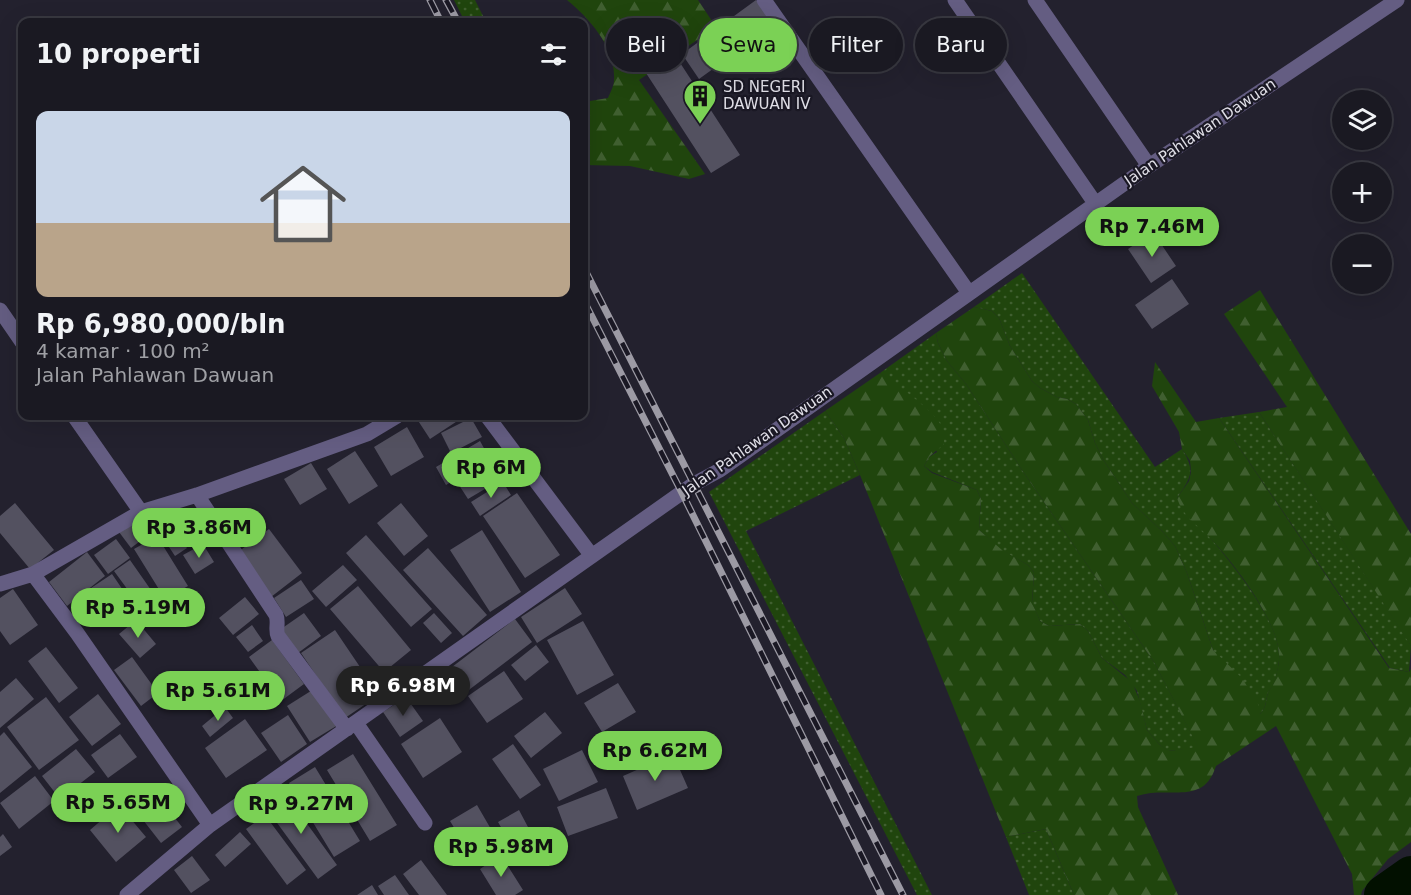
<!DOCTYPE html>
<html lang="id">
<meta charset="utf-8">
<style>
body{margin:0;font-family:"DejaVu Sans",sans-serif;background:#27262f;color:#f1f3f6;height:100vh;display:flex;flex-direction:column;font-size:22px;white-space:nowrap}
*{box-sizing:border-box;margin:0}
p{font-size:20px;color:#9fa0a5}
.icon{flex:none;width:33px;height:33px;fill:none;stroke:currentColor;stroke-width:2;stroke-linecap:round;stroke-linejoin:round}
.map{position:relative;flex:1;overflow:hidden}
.drawer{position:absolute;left:18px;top:18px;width:570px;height:402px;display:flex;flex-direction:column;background:#1a1922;border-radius:12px;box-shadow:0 6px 24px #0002,0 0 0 2px #383840}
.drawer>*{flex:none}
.top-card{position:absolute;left:606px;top:18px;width:570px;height:54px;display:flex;gap:12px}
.controls{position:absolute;left:1332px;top:90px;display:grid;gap:12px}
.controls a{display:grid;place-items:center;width:60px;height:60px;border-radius:50%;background:#1a1922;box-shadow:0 6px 24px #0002,0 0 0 2px #383840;font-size:30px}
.price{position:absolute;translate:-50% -51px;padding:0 14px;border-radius:21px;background:#7bd155;color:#111;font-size:20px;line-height:39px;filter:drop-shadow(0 2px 3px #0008)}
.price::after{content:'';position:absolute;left:50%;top:36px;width:18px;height:14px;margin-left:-9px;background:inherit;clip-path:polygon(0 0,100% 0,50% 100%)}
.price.current{background:#222;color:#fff}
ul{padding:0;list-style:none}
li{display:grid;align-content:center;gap:12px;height:318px;padding:0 18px}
li span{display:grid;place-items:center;height:186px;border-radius:12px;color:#555}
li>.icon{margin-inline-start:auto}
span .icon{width:108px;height:108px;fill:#fffc;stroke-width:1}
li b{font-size:26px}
h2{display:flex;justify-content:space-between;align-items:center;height:72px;padding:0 18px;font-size:26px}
.chip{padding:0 21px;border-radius:27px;background:#1a1922;box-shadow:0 6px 24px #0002,0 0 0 2px #383840;font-size:21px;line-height:54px}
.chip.current{background:#7bd155;color:#111}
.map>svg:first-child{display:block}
.grass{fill:url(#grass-dots)}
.forest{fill:url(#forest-firs)}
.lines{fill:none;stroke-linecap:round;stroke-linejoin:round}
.river{stroke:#021000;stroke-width:40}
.building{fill:#535160}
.minor{stroke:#645d82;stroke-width:15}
.rail-casing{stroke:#9c9aa4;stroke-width:7}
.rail{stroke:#1a1824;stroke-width:4.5;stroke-dasharray:14;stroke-linecap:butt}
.labels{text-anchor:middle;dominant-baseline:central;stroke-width:4.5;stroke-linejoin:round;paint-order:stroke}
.poi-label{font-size:15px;fill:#e0dfe7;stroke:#1a1824;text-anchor:start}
.street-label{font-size:15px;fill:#e0dfe7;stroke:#1a1824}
</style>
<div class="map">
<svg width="1411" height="895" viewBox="0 0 1411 895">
<defs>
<pattern id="grass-dots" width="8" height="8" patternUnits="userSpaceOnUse" patternTransform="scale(1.5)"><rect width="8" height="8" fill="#20450d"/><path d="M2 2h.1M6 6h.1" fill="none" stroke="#405f30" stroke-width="1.8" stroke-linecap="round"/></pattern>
<pattern id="forest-firs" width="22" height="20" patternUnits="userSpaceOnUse" patternTransform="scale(1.5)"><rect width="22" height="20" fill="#20450d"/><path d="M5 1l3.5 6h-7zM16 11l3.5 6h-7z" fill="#405f30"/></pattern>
</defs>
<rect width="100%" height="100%" fill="#23212e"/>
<path class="grass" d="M454,0H475L486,22H465Z
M1022,273L1155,467L1182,449C1196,471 1191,478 1177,498C1206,534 1277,609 1279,654C1280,663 1276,678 1273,686C1271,688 1269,691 1268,693C1265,702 1267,707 1260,714L1213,650L1187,573L1175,546L1162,531L1132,503L1104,461L1095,443L1088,420L1076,404L1067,399L1057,397L1040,388L1032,381L1010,346L999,318L992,311L974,307Z
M936,333L938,343L947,361L966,384L1022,470L1154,662L1199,748L1168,751L1160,745L1147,730L1137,691L1125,675L1102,658L1088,631L1080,624L1049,626L1040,621L1032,603L1034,572L1028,565L1001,550L979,530L981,499L977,490L932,472L924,466L929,457L937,452L912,398L880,373Z
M825,411L844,438L860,475L746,531L932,895H917L709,492Z
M1259,412L1407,639L1411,646L1409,672L1390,668L1219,418Z
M1046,829L1074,895H1029L1006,837Z"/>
<path class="forest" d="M567,0H698L716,27L639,80L705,174L689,179L630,166L584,165V102L608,98C610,93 614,86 614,80C616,48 590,19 567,0Z
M1260,290L1411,534V646L1259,412L1287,407L1224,314Z
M974,307L992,311L999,318L1010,346L1032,381L1040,388L1057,397L1067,399L1076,404L1088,420L1095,443L1104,461L1132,503L1162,531L1175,546L1187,573L1213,650L1242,678L1258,704L1260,714C1267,707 1265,702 1268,693C1269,690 1271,688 1273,685C1276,677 1280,662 1279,654C1277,619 1233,562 1209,537C1196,524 1183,516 1177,498L1189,481L1191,472L1190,461L1182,449L1179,432L1152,386L1155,362L1196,422L1219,418L1389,668L1409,672L1411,669V842L1388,859L1362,891L1361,895H1354L1352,874L1276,726L1216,766C1203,807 1169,785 1137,796L1138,807L1178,895H1074L1046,829L1006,837L860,475L844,438L825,411L880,373C896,384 932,409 941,425C945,432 944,437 944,444L929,457L924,466L932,473L977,490L981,499L979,530L1002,550L1028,565L1034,572L1032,602L1040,621L1049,626L1080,624L1088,631L1102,658L1132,682L1140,701L1147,730L1160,745L1169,751L1198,747L1154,662L1022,470L966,384L947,361L938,343L936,333Z"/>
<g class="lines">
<path class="river" d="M1384,895L1411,876"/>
</g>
<path class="building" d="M756,0L774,25L699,79L682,54Z
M675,55L740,155L711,173L646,73Z
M1114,218L1121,233L1107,239L1100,225Z
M1153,232L1176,266L1151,283L1128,249Z
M1172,279L1189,304L1152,329L1135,305Z
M415,416H465L430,439Z
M471,418L482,437L451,453L441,433Z
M407,427L424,457L391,476L374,447Z
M480,441L490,459L446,485L436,467Z
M355,451L378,486L349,504L327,469Z
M311,463L327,489L300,505L284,479Z
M490,463L500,480L468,499L457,482Z
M503,482L511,495L480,516L471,502Z
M517,493L560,555L525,578L483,516Z
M15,503L54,550L30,569L0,533V516Z
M401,503L428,536L404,556L377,523Z
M180,511L193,528L167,547L154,530Z
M140,516L152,532L131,548L119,532Z
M269,529L302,573L271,597L238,552Z
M482,530L521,592L490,612L450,550Z
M366,535L432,609L411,627L346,553Z
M157,536L188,586L165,599L134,549Z
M116,539L130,558L108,574L94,555Z
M181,540L187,548L175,556L169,547Z
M203,544L214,562L195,574L183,555Z
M428,548L487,615L463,636L403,570Z
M87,552L105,576L67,606L49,582Z
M130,560L151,590L136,601L114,571Z
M343,565L357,580L326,607L312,591Z
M112,574L129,599L109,613L91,588Z
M301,580L314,599L286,617L274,598Z
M358,586L411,650L384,672L330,609Z
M565,588L582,614L537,643L521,617Z
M13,589L38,625L10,645L0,631V598Z
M245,597L259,614L233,635L219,618Z
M304,613L321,636L298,653L281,629Z
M434,613L452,633L441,643L423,623Z
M515,619L532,642L449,705L431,683Z
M136,620L156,644L140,658L119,634Z
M583,621L614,675L577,695L547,640Z
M252,625L263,641L248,652L236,637Z
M335,630L379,695L345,718L301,653Z
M272,640L304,684L281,701L249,657Z
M536,645L549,662L525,681L511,665Z
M46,647L78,688L59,703L28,661Z
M132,657L158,693L141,706L114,670Z
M504,671L523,699L487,723L468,696Z
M16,678L34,699L0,728V692Z
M618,683L636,712L602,732L584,703Z
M314,689L338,725L310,742L287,706Z
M98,694L121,724L92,746L69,717Z
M46,697L79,740L39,770L7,727Z
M406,697L423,721L400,737L383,712Z
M225,707L233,718L210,737L202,726Z
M545,712L562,733L531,758L514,736Z
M288,715L307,744L281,762L261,733Z
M440,718L462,752L423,778L401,744Z
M245,719L267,750L226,778L205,748Z
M4,732L32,767L0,793V736Z
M120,734L137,757L108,778L91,755Z
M513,744L541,785L520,799L492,759Z
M76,749L95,772L60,799L42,776Z
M582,750L598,782L559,801L543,769Z
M353,754L397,825L370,841L327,770Z
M673,754L688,788L637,810L623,776Z
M315,767L360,841L334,857L289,783Z
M35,776L54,801L19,829L0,803Z
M606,788L618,818L568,836L557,807Z
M284,792L337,865L318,879L264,805Z
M157,795L182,827L161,843L136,811Z
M119,805L146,837L116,862L90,830Z
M477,805L495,836L469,852L450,821Z
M519,810L538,846L518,857L498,822Z
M265,815L306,870L287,885L246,829Z
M240,832L251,844L225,867L215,855Z
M3,834L12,847L0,856V837Z
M501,855L523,890L515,895H496L480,869Z
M192,856L210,880L191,893L174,870Z
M421,860L447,895H419L403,874Z
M395,875L409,895H384L378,886Z
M372,885L378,895H357Z"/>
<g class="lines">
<path class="minor" d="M764,0L969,293
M955,0L1095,203
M1035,0L1149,166
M0,310L22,342
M74,416L141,512
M487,416L592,556
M197,495L276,615C279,622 275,630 278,636L347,729
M0,584L33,574
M356,723L425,823
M210,825L77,633L33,574L141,512L197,495L367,434L397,416
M127,895L210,825L694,484L720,470L1149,166L1397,0"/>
<g class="rail-casing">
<path id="rail" d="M430,0L441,22
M446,0L458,22
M584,268L903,895
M584,301L682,493L881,895"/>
</g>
<use href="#rail" class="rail"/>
</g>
<defs>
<g id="building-pin" transform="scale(1.725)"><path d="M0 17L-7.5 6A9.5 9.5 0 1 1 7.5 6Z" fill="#7bd155" stroke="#1a1824"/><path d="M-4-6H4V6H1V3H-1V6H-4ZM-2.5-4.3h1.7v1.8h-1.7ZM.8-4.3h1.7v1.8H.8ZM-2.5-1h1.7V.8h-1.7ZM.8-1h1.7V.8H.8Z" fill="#111"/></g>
</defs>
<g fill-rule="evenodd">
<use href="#building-pin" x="700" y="96"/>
</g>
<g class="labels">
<g class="poi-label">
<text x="723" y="87">SD NEGERI<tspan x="723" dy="17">DAWUAN IV</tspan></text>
</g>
<g class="street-label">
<text transform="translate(1200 132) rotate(-34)">Jalan Pahlawan Dawuan</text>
<text transform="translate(757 441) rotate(-35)">Jalan Pahlawan Dawuan</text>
</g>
</g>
</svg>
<div class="controls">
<a><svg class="icon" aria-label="layers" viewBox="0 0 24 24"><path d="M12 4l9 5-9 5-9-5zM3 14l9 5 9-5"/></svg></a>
<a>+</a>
<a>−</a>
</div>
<b class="price" style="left:1152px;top:258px">Rp 7.46M</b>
<b class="price" style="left:491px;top:499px">Rp 6M</b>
<b class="price" style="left:199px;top:559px">Rp 3.86M</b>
<b class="price" style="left:138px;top:639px">Rp 5.19M</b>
<b class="price current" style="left:403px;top:717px">Rp 6.98M</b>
<b class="price" style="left:218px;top:722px">Rp 5.61M</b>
<b class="price" style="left:655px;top:782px">Rp 6.62M</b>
<b class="price" style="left:118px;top:834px">Rp 5.65M</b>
<b class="price" style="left:301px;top:835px">Rp 9.27M</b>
<b class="price" style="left:501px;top:878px">Rp 5.98M</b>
<div class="top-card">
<a class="chip">Beli</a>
<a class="chip current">Sewa</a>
<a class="chip">Filter</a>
<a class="chip">Baru</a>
</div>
<section class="drawer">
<h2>10 properti<svg class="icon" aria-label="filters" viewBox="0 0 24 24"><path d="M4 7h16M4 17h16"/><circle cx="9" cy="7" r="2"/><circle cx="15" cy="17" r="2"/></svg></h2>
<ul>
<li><span style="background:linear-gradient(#c9d6e8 60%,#b9a48a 0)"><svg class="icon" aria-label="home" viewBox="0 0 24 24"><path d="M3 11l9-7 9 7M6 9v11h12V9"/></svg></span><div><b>Rp 6,980,000/bln</b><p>4 kamar · 100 m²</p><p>Jalan Pahlawan Dawuan</p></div></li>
</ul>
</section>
</div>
